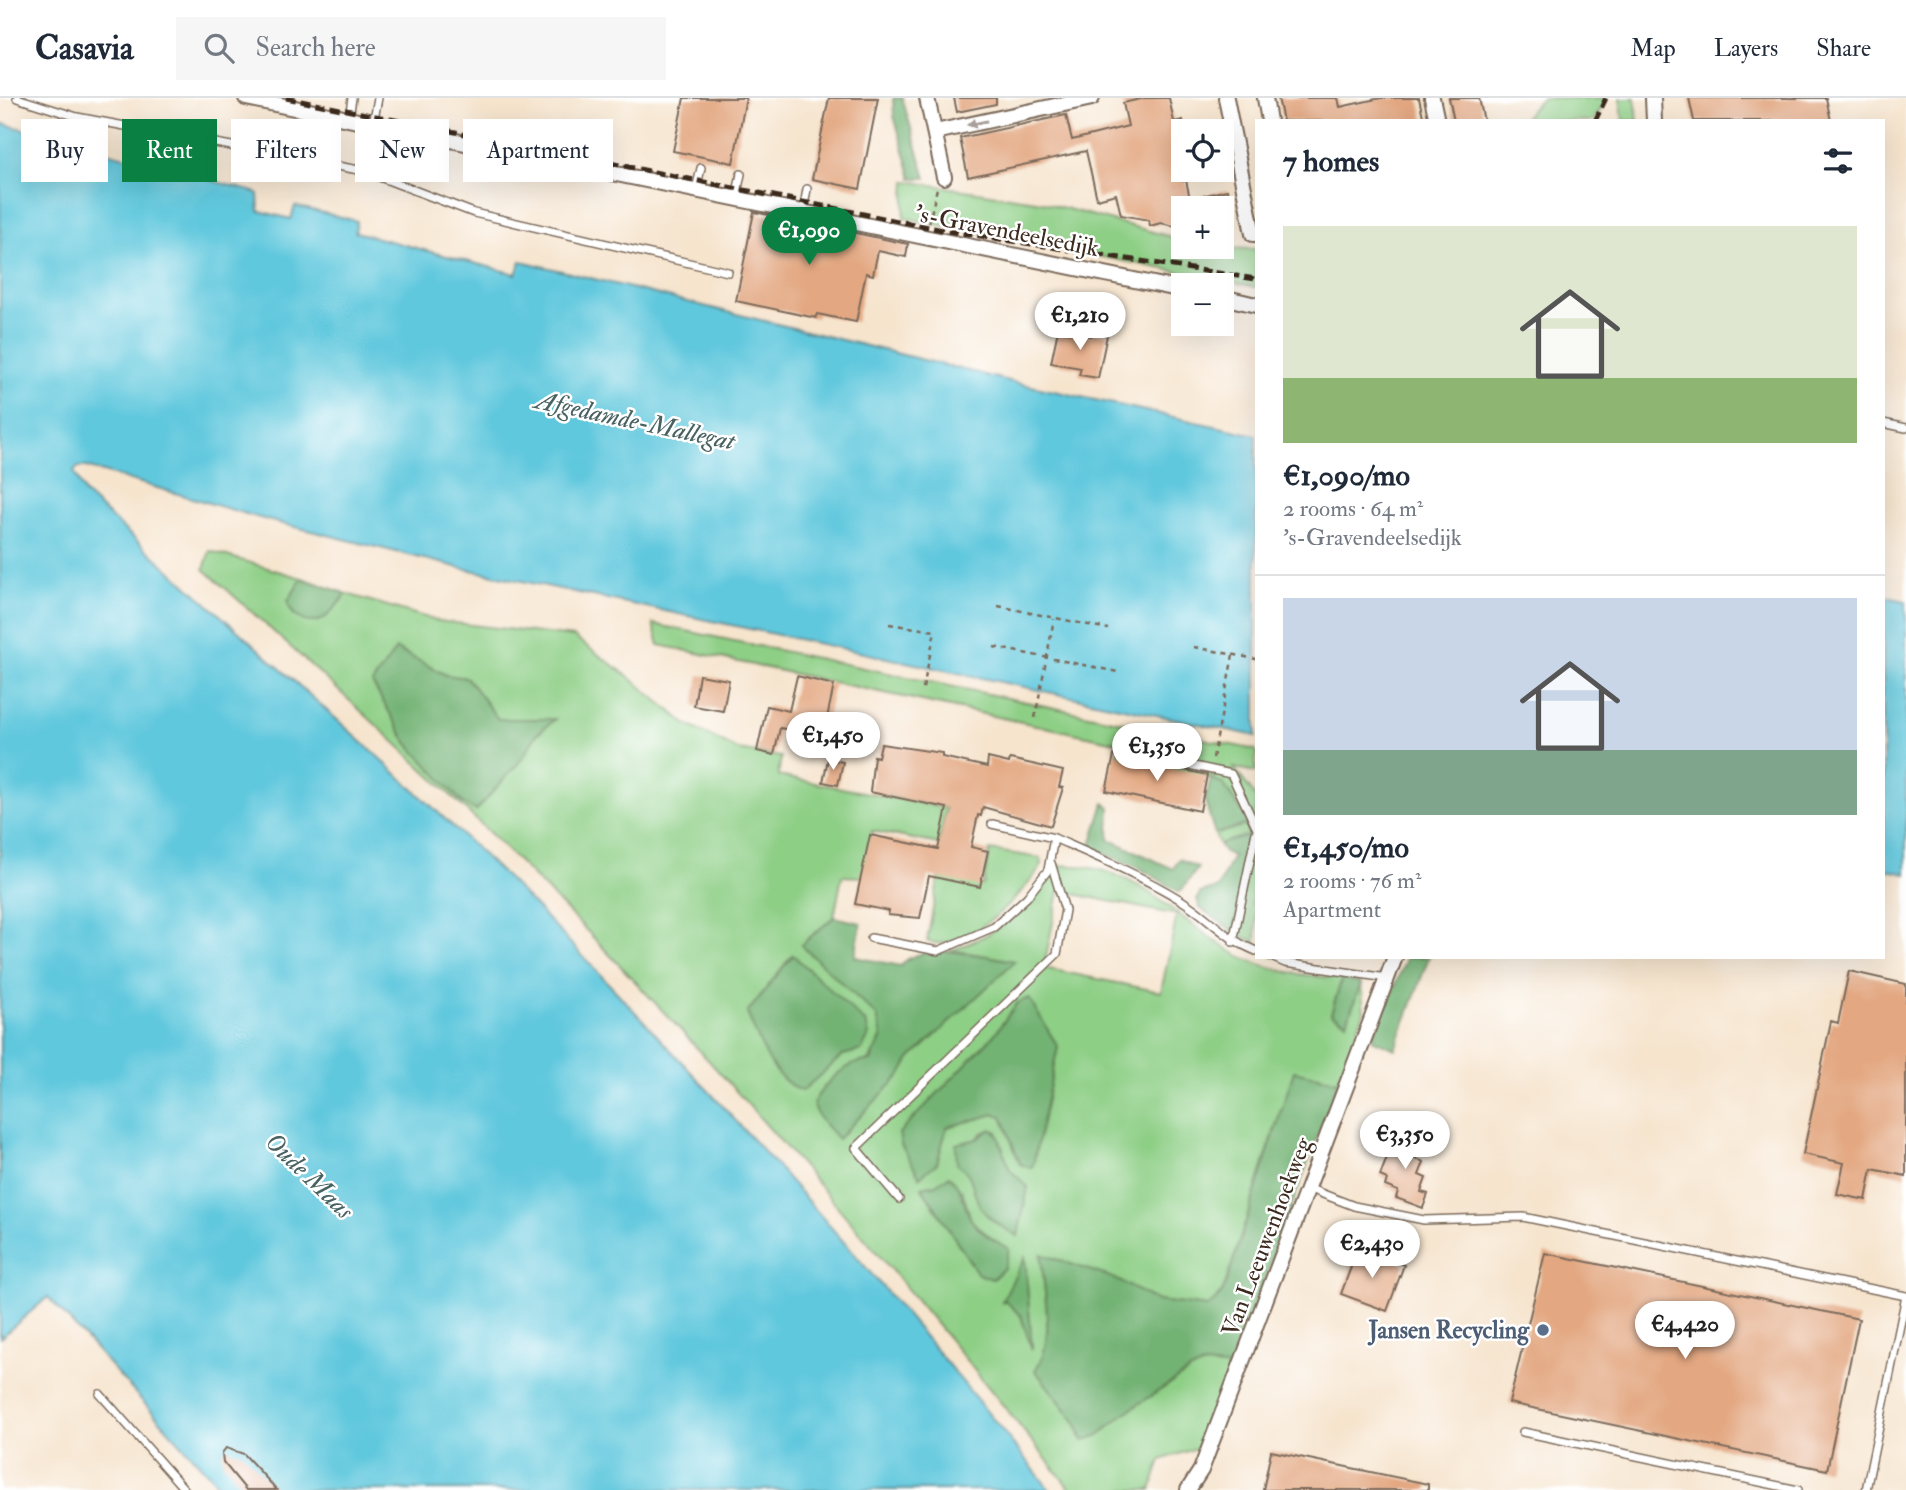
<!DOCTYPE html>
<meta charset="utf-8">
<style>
body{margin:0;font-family:"IM FELL Double Pica",serif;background:#f6f6f7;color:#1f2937;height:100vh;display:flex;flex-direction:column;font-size:26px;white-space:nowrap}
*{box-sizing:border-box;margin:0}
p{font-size:23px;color:#747a83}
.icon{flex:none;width:38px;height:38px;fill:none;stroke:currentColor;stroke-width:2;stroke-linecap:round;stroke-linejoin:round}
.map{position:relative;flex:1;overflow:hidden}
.drawer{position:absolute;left:1255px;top:21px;width:630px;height:840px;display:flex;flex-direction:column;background:#fff;border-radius:0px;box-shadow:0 7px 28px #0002}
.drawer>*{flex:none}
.banner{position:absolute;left:21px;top:21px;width:665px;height:63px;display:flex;gap:14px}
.controls{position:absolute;left:1171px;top:21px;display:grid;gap:14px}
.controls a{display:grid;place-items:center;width:63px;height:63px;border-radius:0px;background:#fff;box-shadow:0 7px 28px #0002;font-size:35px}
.price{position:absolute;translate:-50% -60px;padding:0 16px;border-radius:24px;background:#fff;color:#222;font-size:23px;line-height:46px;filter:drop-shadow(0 2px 4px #0008)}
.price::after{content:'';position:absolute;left:50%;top:42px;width:21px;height:16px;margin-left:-10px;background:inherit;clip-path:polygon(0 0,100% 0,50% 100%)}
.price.current{background:#0b8043;color:#fff}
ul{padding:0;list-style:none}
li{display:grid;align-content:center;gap:14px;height:371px;padding:0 28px}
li+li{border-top:2px solid #e0e1e3}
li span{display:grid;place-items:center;height:217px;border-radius:0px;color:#555}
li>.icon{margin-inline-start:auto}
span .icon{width:126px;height:126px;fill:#fffc;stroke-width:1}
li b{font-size:30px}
h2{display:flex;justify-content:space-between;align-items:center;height:84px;padding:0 28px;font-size:30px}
.pill{padding:0 24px;border-radius:0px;background:#fff;box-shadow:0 7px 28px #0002;font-size:24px;line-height:63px}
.pill.current{background:#0b8043;color:#fff}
header{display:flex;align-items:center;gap:42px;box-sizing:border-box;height:98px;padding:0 35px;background:#fff;border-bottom:2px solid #e0e1e3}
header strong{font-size:33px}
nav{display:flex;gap:38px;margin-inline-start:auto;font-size:24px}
.search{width:490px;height:63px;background:#f6f6f7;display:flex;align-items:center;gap:18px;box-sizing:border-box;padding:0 24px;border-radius:0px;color:#747a83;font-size:26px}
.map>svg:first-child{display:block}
.green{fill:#8ecf86;stroke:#647c52;stroke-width:2;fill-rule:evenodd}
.forest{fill:#72b273;stroke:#566e48;stroke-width:2}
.water{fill:#60c8dd;stroke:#4e797e;stroke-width:2}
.building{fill:#e3a781}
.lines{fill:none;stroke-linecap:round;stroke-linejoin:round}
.lane-casing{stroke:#7c6b5b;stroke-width:10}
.street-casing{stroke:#7c6b5b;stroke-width:18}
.path{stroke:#7c6b5b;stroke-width:2.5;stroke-dasharray:5 5;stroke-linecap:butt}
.lane{stroke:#fff;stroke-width:7}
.street{stroke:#fff;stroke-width:14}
.rail{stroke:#3b2a1e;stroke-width:5;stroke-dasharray:10 5;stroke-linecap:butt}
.oneway{fill:#a79f9a}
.service-dot{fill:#5c6f8a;stroke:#fff;stroke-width:2.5}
.labels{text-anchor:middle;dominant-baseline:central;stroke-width:5;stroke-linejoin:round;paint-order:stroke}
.street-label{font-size:24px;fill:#3b2a1e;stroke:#fff}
.service-label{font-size:24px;font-weight:bold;fill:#4e5e75;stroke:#fff;text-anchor:end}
.water-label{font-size:26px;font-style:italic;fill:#486161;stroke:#fff}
</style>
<header>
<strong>Casavia</strong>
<div class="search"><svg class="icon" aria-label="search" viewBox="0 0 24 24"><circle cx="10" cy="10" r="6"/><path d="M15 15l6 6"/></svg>Search here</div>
<nav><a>Map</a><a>Layers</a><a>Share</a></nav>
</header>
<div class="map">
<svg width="1906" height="1392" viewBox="0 0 1906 1392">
<rect width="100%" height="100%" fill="#fff"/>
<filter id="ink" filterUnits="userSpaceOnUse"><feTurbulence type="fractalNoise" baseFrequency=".0143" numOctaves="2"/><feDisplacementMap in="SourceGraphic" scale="14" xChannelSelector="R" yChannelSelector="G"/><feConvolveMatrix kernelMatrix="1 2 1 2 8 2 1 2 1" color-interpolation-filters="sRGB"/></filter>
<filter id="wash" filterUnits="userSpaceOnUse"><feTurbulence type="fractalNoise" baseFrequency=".00686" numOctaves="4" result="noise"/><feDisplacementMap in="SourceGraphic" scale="28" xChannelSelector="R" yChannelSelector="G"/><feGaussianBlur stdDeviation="1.57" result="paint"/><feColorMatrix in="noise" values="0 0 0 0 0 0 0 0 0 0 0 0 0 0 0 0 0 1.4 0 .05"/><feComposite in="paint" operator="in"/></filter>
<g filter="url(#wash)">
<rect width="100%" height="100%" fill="#f6e4cd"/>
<path class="green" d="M1542,0H1607L1594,23H1521Z
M1620,0H1635L1638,23H1623Z
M906,83L1042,104L1183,142V149L1256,151V189L904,120Z
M210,453L302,480L288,503C291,522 311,530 327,517C334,511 340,503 347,496L438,523L574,539L628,578L686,626L738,652L781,659L778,678L946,710L939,746L872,733L862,779L842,778L834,819L801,847L877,918L882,938L833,1033L838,1040L900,977L910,961L1014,863L952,852C997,836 1033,811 1056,768C1130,762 1170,815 1227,851C1262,872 1302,879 1342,880L1331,915L1347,924L1361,885L1364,914L1338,983L1316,977L1281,1011L1229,1176L1222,1195L1208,1209L1158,1203L1113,1180L1041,1157C1043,1191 1057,1244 1035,1272L1077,1326L1080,1339L1099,1337L1125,1315L1191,1272L1205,1267L1232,1270L1205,1347L1161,1362L1151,1392H1071C881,1153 682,920 462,708C378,627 291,549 204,471ZM396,551L446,577L467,580L498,621H554L537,636L521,662L463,705L408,646L391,617ZM1059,793L1177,817L1161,894L1044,870ZM792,857L862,952L843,957L820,974L774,971L747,915ZM1017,905L1032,908L1058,949L1032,1067L1020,1066L1002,1018L995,1016L947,1029L937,1065L919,1078L912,1063L954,979L994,937ZM991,1031L997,1034L1010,1072L1028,1089L980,1108C975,1091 973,1076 957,1065L982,1035ZM935,1086L962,1092L971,1122L991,1140L1004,1170L993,1181L978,1176L922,1090ZM1025,1161L1032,1250L1021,1218L1004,1201Z
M653,526L1256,652V674L1234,670L1256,699V783L1251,807L1256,808V845L1234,834L1252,737L1219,746L1215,736L1250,726L1223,686L1211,680L1117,658L1120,645L659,547Z
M990,752L1040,760L1042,767C1023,796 965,858 927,843L939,778L983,787Z"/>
<path class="forest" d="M893,0H902L926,80H912L894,18Z
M302,480L347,496C340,503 334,511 327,518C311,531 291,521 288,503Z
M396,551L446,577L467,580L498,621H555L537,636L521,662L476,713L463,705L408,646L372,585Z
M1211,680L1223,686L1250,726L1215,736L1205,703Z
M1104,705L1110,709L1109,741L1173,771L1179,761L1198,770L1180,794L1139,770L1090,750Z
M1252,736L1234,834L1200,810L1197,801L1200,795L1218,790L1233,758L1223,753L1219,746Z
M834,819L861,825L855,859L901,868C918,842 989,859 1015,863L910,961L901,977L838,1041L819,1020L813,1005C824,986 847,961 871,963L882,938L877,918L801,847Z
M793,857L866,925L869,937L862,952L843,957L802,993C772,982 759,943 747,915Z
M1407,859H1429L1395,951L1372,941Z
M1342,880L1361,885L1347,924L1331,916Z
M1029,900L1058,949L1033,1067L1030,1070L1020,1066L1002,1018L995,1016L947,1029L937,1065L920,1079L901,1047L899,1035L994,937L1017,905Z
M1294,973L1338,983L1232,1270L1205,1267L1191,1272L1125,1315L1099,1337L1083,1343L1077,1326L1035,1272C1057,1244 1043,1191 1041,1156L1113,1180L1158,1203L1208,1209L1222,1195L1229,1176Z
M991,1031L997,1035L1010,1072L1028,1089L1018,1138C1005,1131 989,1122 981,1110C970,1093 976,1077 957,1066L956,1046L977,1041Z
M949,1078C965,1091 962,1107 972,1123C981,1136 996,1143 1009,1151L1004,1170L992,1181L978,1176L922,1089L935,1086Z
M1025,1159L1032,1252L1021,1218L1005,1202L1001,1205Z"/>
<path class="water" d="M0,25L258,95L259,113L291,121L295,108L357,123L355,134L516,176L521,163L1017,285L1256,337V638L461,470L267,422L86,369H78L74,374L85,396C228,526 375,651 513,786C561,834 607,884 653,933C792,1081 924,1233 1050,1392H223L48,1199L0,1240Z
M1883,498L1906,503V776L1883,771Z"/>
<g id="blocks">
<path class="building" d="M684,0H746L733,65L673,53Z
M829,0H878L860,91L812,81Z
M954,0H996V6L957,14Z
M1145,0H1169L1174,24L1183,22V83L1186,82L1190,101L1227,92L1231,110H1183V130L1161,125L1150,128L1149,122L1121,117L1116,96L1097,101L1086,53L968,79L960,40L1066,17L1072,42L1128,28L1123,5Z
M1278,0H1338L1340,9L1381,0H1419L1424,23H1283Z
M1449,0H1479L1484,23H1454Z
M1689,0H1826L1831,23H1694Z
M754,114L908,146L906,159L878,153L873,177L866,175L856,224L817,216L816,220L736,203Z
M1058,232L1091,238L1092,234L1107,237L1098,280L1079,277L1081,270L1051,265Z
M699,577L729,582L723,613L694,608Z
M797,578L834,587L823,639L780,630L774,657L757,653L767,608L789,613Z
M881,646L942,655V659L987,669L988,660L1009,665L1010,661L1063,673L1059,689L1063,690L1051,728L983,709L981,718L978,717L971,749L988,753L980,789L929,778L920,820L888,817L889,813L855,806L870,737L938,751L947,710L870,694L874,658L878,659Z
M1115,653L1123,659L1207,677L1200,713L1106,693Z
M828,661L843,664L838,687L823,684Z
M1849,873L1906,886V1078L1872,1071L1866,1102L1837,1096L1844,1065L1803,1056L1831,923L1838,925Z
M1397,1033L1411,1036L1409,1043L1416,1045L1411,1059L1424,1064L1419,1077L1426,1080L1421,1094L1428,1096L1423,1110L1396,1100L1398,1093L1385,1088L1387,1081L1380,1078Z
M1358,1150L1404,1167L1387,1213L1341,1196Z
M1545,1155L1859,1221L1827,1372L1509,1305Z
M226,1350L244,1356L277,1392H246L223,1364L222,1355Z
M1271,1353L1428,1386V1392H1263Z"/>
</g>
</g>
<g filter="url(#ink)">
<use href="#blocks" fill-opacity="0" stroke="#7c6b5b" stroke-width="2"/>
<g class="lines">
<g class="lane-casing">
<path id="lane" d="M17,0L77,19L364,73L474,115L728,174
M349,20L352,0
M364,73L378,0
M696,92L701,70
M736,100L741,76
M803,114L807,91
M1883,325L1906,330
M1124,653L1231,676L1256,729
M992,726L1054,740
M871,840L938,853L994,829L1027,799L1048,772L1054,740C1097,759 1140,777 1181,802C1209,819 1225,841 1256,853
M1233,844L1256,734
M1271,859L1285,865L1387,880
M1310,1091L1354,1108L1424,1122L1523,1119L1906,1198L1866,1392
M899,1101L856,1050L1057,856L1065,812L1051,765
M100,1296L185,1392
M1523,1334L1798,1392"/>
</g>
<g class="street-casing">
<path id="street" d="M246,0L1183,192
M927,0L944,79
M1226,0L1253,136H1256
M1265,0L1269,23
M1432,0L1437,23
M1653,0L1654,23
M935,34L1092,0
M1222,199L1256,207
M1188,1392L1201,1372L1395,859"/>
</g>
<path class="path" d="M929,125L937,90
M998,508L1108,531
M889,526L935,533L922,595
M994,549L1118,574
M1194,549L1256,561
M1035,620L1054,521
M1213,660L1233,557"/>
<use href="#lane" class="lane"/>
<use href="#street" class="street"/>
<path class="rail" d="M286,0L948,133L1256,181
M1595,23L1606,0"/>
</g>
<defs><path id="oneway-solid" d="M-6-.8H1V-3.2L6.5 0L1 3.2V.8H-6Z" transform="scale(1.75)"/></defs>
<use class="oneway" href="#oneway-solid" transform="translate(977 25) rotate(168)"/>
</g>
<circle class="service-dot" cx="1543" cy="1232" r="7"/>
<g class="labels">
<g class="street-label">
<text transform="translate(1007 133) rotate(11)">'s-Gravendeelsedijk</text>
<text transform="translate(1267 1139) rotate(-69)">Van Leeuwenhoekweg</text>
</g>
<g class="service-label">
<text x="1529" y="1232">Jansen Recycling</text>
</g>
<g class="water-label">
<text transform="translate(635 323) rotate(12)">Afgedamde-Mallegat</text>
<text transform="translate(309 1078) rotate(44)">Oude Maas</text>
</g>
</g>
</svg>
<div class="controls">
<a><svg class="icon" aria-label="locate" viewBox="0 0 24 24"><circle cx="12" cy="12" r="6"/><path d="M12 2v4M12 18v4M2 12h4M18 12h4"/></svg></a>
<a>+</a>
<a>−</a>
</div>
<b class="price current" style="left:809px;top:169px">€1,090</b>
<b class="price" style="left:1080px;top:254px">€1,210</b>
<b class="price" style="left:833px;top:674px">€1,450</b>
<b class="price" style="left:1157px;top:685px">€1,350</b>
<b class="price" style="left:1405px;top:1073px">€3,350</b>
<b class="price" style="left:1372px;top:1182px">€2,430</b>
<b class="price" style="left:1685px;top:1263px">€4,420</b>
<div class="banner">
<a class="pill">Buy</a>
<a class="pill current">Rent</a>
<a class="pill">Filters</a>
<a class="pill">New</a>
<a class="pill">Apartment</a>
</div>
<section class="drawer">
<h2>7 homes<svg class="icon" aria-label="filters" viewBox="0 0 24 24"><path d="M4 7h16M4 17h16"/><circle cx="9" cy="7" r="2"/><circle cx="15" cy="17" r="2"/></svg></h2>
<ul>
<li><span style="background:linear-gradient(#dfe7d0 70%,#8fb573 0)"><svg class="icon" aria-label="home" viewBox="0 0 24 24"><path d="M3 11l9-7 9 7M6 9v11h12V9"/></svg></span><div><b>€1,090/mo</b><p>2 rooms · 64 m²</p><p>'s-Gravendeelsedijk</p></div></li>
<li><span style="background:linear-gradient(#c9d6e8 70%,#7fa58c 0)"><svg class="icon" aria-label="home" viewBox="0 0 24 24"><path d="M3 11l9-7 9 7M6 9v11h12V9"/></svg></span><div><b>€1,450/mo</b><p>2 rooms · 76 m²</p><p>Apartment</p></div></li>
</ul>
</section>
</div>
